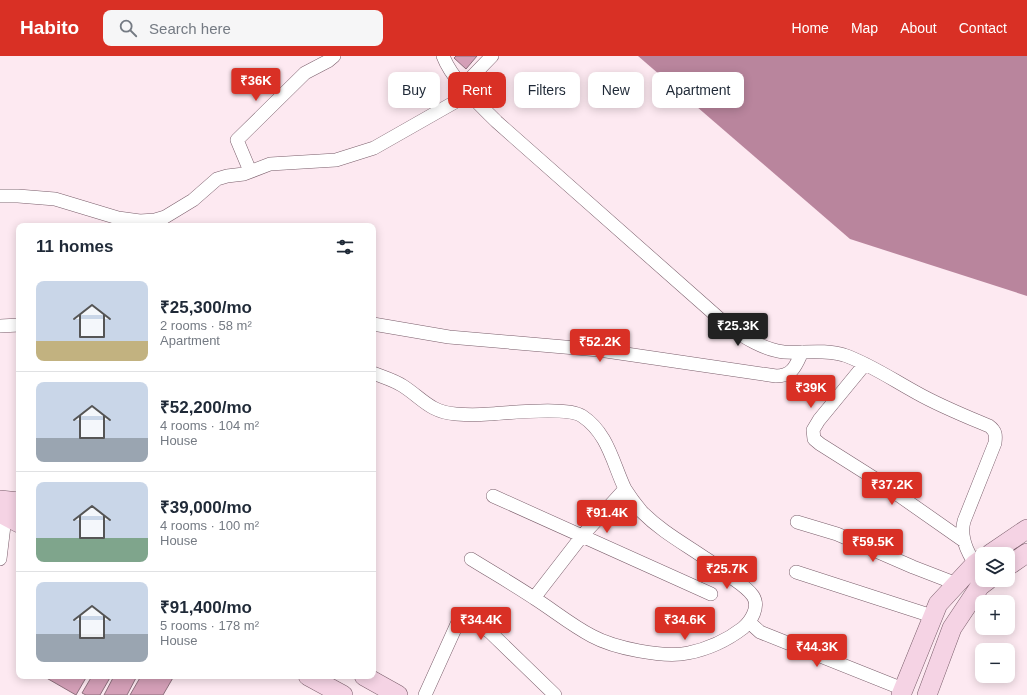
<!DOCTYPE html>
<meta charset="utf-8">
<style>
body{margin:0;font-family:Helvetica,sans-serif;background:#f6f6f7;color:#1f2937;height:100vh;display:flex;flex-direction:column;font-size:15px;white-space:nowrap}
*{box-sizing:border-box;margin:0}
p{font-size:13px;color:#747a83}
.icon{flex:none;width:22px;height:22px;fill:none;stroke:currentColor;stroke-width:2;stroke-linecap:round;stroke-linejoin:round}
.map{position:relative;flex:1;overflow:hidden}
.sheet{position:absolute;left:16px;top:167px;width:360px;height:456px;display:flex;flex-direction:column;background:#fff;border-radius:8px;box-shadow:0 2px 10px #0003}
.sheet>*{flex:none}
.guide{position:absolute;left:388px;top:16px;width:380px;height:36px;display:flex;gap:8px}
.controls{position:absolute;left:975px;top:491px;display:grid;gap:8px}
.controls a{display:grid;place-items:center;width:40px;height:40px;border-radius:8px;background:#fff;box-shadow:0 2px 10px #0003;font-size:20px}
.price{position:absolute;translate:-50% -34px;padding:0 9px;border-radius:4px;background:#d93025;color:#fff;font-size:13px;line-height:26px;filter:drop-shadow(0 1px 2px #0008)}
.price::after{content:'';position:absolute;left:50%;top:24px;width:12px;height:9px;margin-left:-6px;background:inherit;clip-path:polygon(0 0,100% 0,50% 100%)}
.price.active{background:#222;color:#fff}
ul{padding:0;list-style:none}
li{display:flex;align-items:center;gap:12px;height:100px;padding:0 20px}
li+li{border-top:1px solid #e0e1e3}
li span{display:grid;place-items:center;flex:none;width:112px;height:80px;border-radius:8px;color:#555}
li>.icon{margin-inline-start:auto}
span .icon{width:48px;height:48px;fill:#fffc;stroke-width:1}
li b{font-size:17px}
h2{display:flex;justify-content:space-between;align-items:center;height:48px;padding:0 20px;font-size:17px}
.chip{padding:0 14px;border-radius:8px;background:#fff;box-shadow:0 2px 10px #0003;font-size:14px;line-height:36px}
.chip.active{background:#d93025;color:#fff}
header{display:flex;align-items:center;gap:24px;box-sizing:border-box;height:56px;padding:0 20px;background:#d93025;color:#fff}
header strong{font-size:19px}
nav{display:flex;gap:22px;margin-inline-start:auto;font-size:14px}
.search{width:280px;height:36px;background:#f6f6f7;display:flex;align-items:center;gap:10px;box-sizing:border-box;padding:0 14px;border-radius:8px;color:#747a83;font-size:15px}
.map>svg:first-child{display:block}
.water{fill:#b9859d}
.building{fill:#d49fb7;stroke:#8c6f7c}
.lines{fill:none;stroke-linecap:round;stroke-linejoin:round}
.minor-casing{stroke:#7a5e6b;stroke-width:14}
.secondary-casing{stroke:#7a5e6b;stroke-width:20}
.minor{stroke:#fff;stroke-width:13}
.secondary{stroke:#f5d3e4;stroke-width:19}
</style>
<header>
<strong>Habito</strong>
<div class="search"><svg class="icon" aria-label="search" viewBox="0 0 24 24"><circle cx="10" cy="10" r="6"/><path d="M15 15l6 6"/></svg>Search here</div>
<nav><a>Home</a><a>Map</a><a>About</a><a>Contact</a></nav>
</header>
<div class="map">
<svg width="1027" height="639" viewBox="0 0 1027 639">
<rect width="100%" height="100%" fill="#fde9f1"/>
<path class="water" d="M638,0H1027V240L850,183Z"/>
<path class="building" d="M456,0H477L466,13L454,2Z
M43,620H87L76,639Z
M92,620H111L100,639H86L82,637Z
M114,620H137L127,639H104Z
M141,620H174L163,639H130Z"/>
<g class="lines">
<g class="minor-casing">
<path id="minor" d="M443,0C452,24 479,48 497,66L729,271C744,281 764,294 784,296C803,297 825,293 844,299C870,308 893,324 917,337C940,350 965,360 989,370C996,375 996,379 995,387L964,465C959,483 970,503 982,516
M463,30L492,0
M250,115L237,84L305,17L328,5L334,0
M0,140H18L55,143L118,162L140,165L155,164L165,161L193,144L217,123L227,120L244,118L270,108L336,104L374,92L469,38
M373,268L449,281L599,294L776,320C793,320 796,309 802,296
M0,270L19,269
M865,308L819,364L813,374L814,383L820,388L877,424L964,485
M373,317C383,321 394,324 403,330C423,343 430,356 456,358C467,359 478,359 489,358C509,357 567,350 582,360C608,377 613,408 625,433C630,441 636,449 642,456C661,475 683,487 705,502C713,507 720,513 728,519C736,525 747,531 753,540C760,551 751,565 743,572C726,585 708,593 688,597C663,602 614,592 592,580C571,569 553,554 534,542C513,528 492,516 471,503
M493,440L711,538
M797,466L837,478L913,511L957,528
M0,503L6,453
M796,516L932,560
M534,542L582,480L625,433
M749,566L760,576L903,633
M425,639L458,566L459,563C471,558 483,571 491,577L555,639"/>
</g>
<g class="secondary-casing">
<path id="secondary" d="M0,444L19,446
M0,454L4,459L19,467
M990,498L1027,473
M1008,510L1027,497
M308,620L343,639
M364,620L398,639
M901,639L938,548L975,508L982,503
M927,639L952,572L980,530L988,524"/>
</g>
<use href="#minor" class="minor"/>
<use href="#secondary" class="secondary"/>
</g>
</svg>
<div class="controls">
<a><svg class="icon" aria-label="layers" viewBox="0 0 24 24"><path d="M12 4l9 5-9 5-9-5zM3 14l9 5 9-5"/></svg></a>
<a>+</a>
<a>−</a>
</div>
<b class="price" style="left:256px;top:46px">₹36K</b>
<b class="price active" style="left:738px;top:291px">₹25.3K</b>
<b class="price" style="left:600px;top:307px">₹52.2K</b>
<b class="price" style="left:811px;top:353px">₹39K</b>
<b class="price" style="left:892px;top:450px">₹37.2K</b>
<b class="price" style="left:607px;top:478px">₹91.4K</b>
<b class="price" style="left:873px;top:507px">₹59.5K</b>
<b class="price" style="left:727px;top:534px">₹25.7K</b>
<b class="price" style="left:481px;top:585px">₹34.4K</b>
<b class="price" style="left:685px;top:585px">₹34.6K</b>
<b class="price" style="left:817px;top:612px">₹44.3K</b>
<div class="guide">
<a class="chip">Buy</a>
<a class="chip active">Rent</a>
<a class="chip">Filters</a>
<a class="chip">New</a>
<a class="chip">Apartment</a>
</div>
<section class="sheet">
<h2>11 homes<svg class="icon" aria-label="filters" viewBox="0 0 24 24"><path d="M4 7h16M4 17h16"/><circle cx="9" cy="7" r="2"/><circle cx="15" cy="17" r="2"/></svg></h2>
<ul>
<li><span style="background:linear-gradient(#c9d6e8 75%,#c2b280 0)"><svg class="icon" aria-label="home" viewBox="0 0 24 24"><path d="M3 11l9-7 9 7M6 9v11h12V9"/></svg></span><div><b>₹25,300/mo</b><p>2 rooms · 58 m²</p><p>Apartment</p></div></li>
<li><span style="background:linear-gradient(#c9d6e8 70%,#9aa5b1 0)"><svg class="icon" aria-label="home" viewBox="0 0 24 24"><path d="M3 11l9-7 9 7M6 9v11h12V9"/></svg></span><div><b>₹52,200/mo</b><p>4 rooms · 104 m²</p><p>House</p></div></li>
<li><span style="background:linear-gradient(#c9d6e8 70%,#7fa58c 0)"><svg class="icon" aria-label="home" viewBox="0 0 24 24"><path d="M3 11l9-7 9 7M6 9v11h12V9"/></svg></span><div><b>₹39,000/mo</b><p>4 rooms · 100 m²</p><p>House</p></div></li>
<li><span style="background:linear-gradient(#c9d6e8 65%,#9aa5b1 0)"><svg class="icon" aria-label="home" viewBox="0 0 24 24"><path d="M3 11l9-7 9 7M6 9v11h12V9"/></svg></span><div><b>₹91,400/mo</b><p>5 rooms · 178 m²</p><p>House</p></div></li>
</ul>
</section>
</div>
